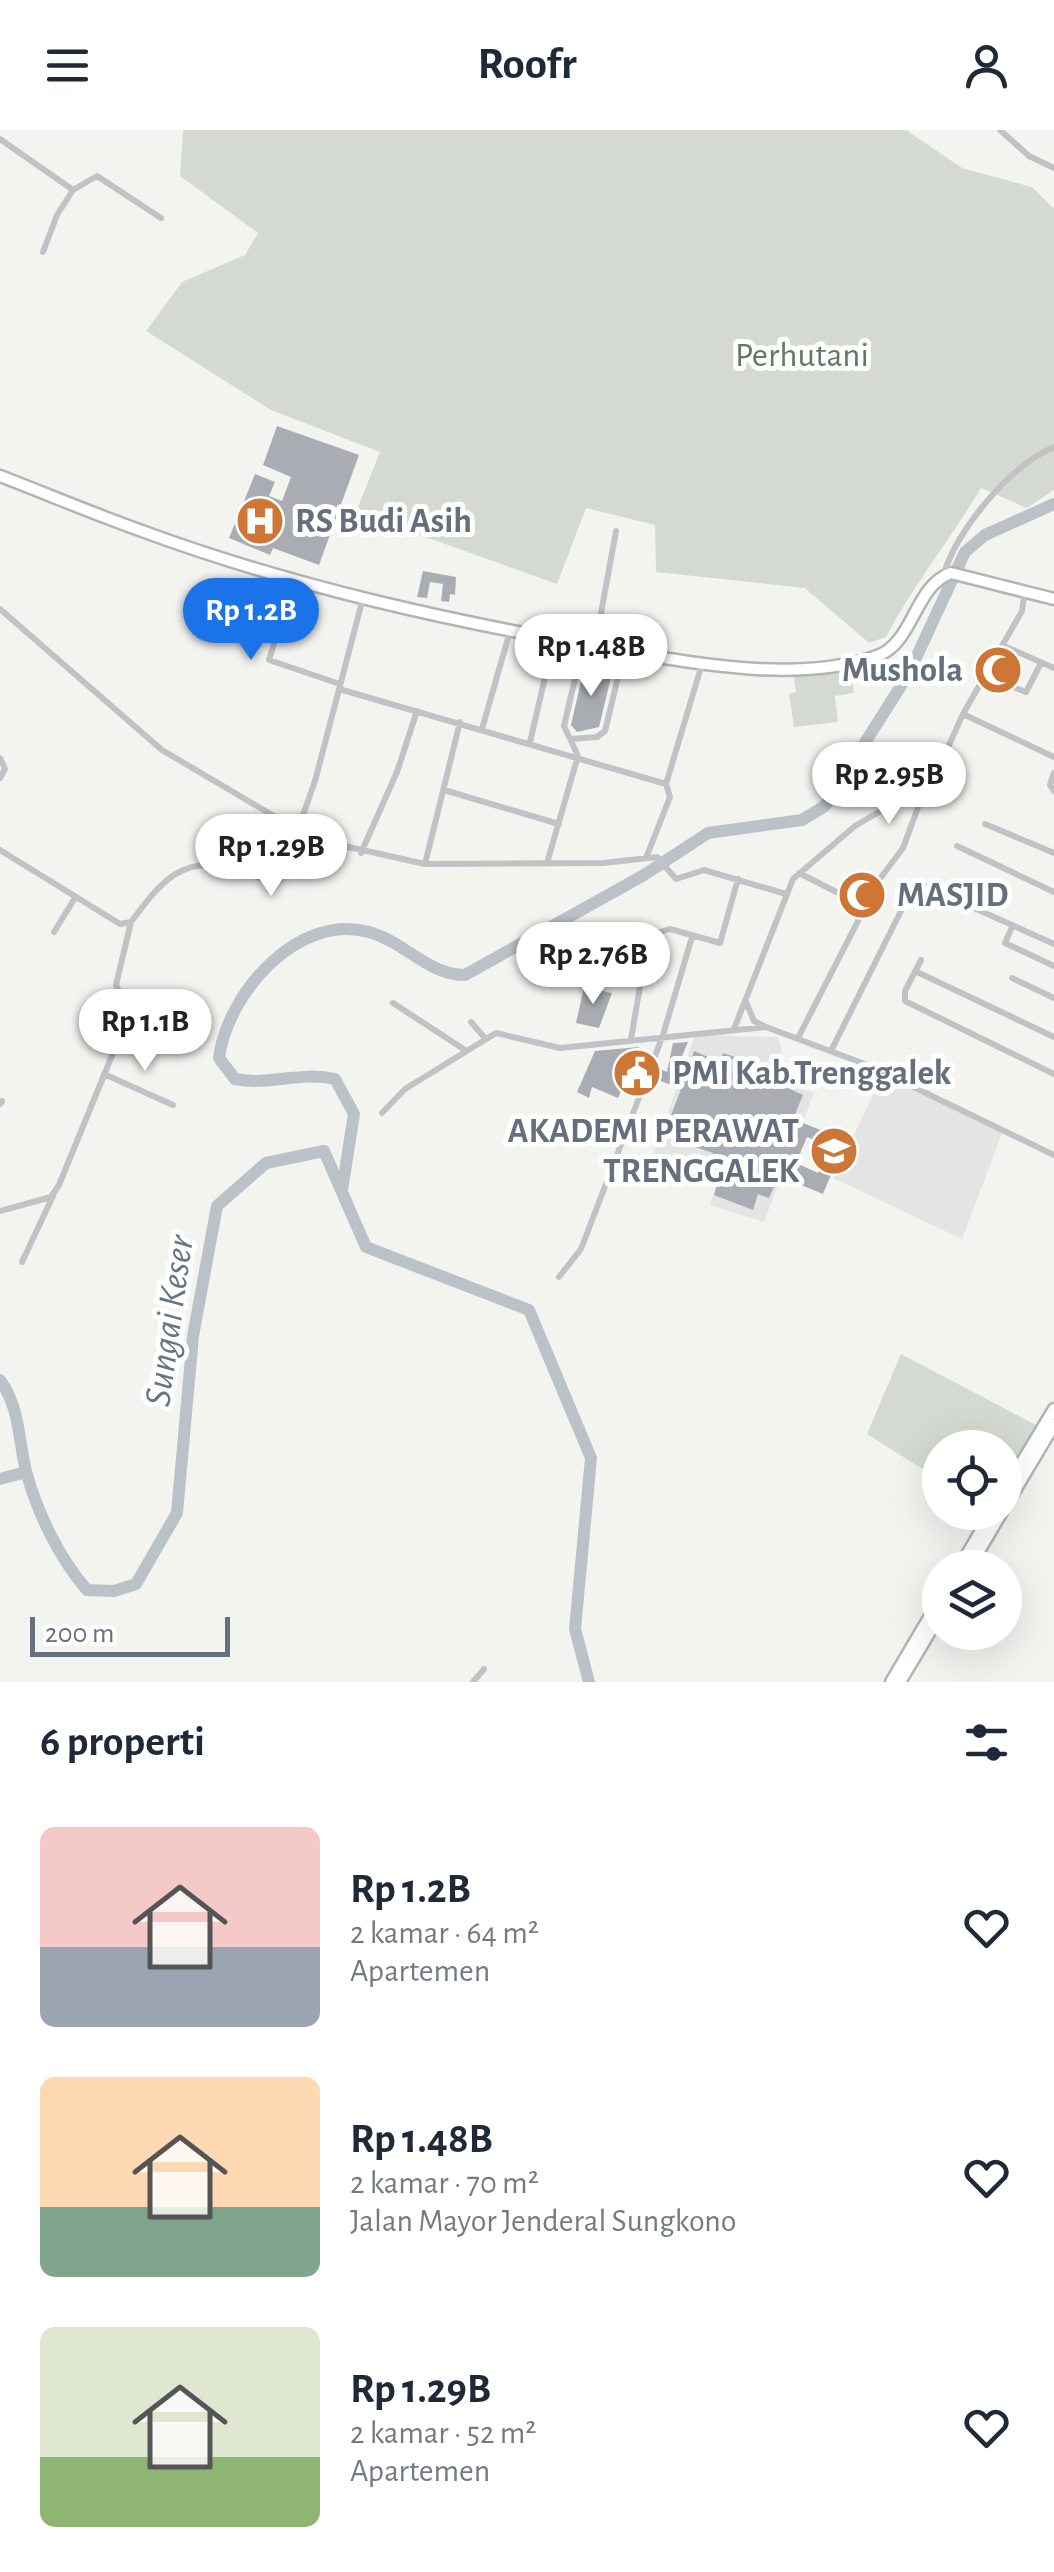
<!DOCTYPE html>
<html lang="id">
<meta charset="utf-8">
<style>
body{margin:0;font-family:"Alegreya Sans",sans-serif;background:#f2f2f3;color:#1f2937;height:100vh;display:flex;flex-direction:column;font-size:38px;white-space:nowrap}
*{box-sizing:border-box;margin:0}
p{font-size:32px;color:#747a83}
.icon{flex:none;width:55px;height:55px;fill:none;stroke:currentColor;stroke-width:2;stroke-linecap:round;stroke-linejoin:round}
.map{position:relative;height:1552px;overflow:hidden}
.drawer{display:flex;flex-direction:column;background:#fff;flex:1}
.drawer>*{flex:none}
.fabs{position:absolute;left:922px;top:1300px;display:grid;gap:20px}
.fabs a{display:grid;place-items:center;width:100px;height:100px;border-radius:50%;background:#fff;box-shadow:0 10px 40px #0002;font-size:50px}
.scale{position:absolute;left:30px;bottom:25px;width:200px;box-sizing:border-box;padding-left:10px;border:5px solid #666f7e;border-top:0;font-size:28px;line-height:35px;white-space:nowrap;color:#666f7e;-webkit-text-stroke:8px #fff;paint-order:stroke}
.price{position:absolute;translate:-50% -85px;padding:0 22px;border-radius:35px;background:#fff;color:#222;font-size:32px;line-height:65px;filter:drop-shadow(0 2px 5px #0008)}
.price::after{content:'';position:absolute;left:50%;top:60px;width:30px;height:22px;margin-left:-15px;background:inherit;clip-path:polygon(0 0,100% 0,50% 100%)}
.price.on{background:#1a73e8;color:#fff}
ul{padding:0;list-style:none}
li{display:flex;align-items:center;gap:30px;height:250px;padding:0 40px}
li span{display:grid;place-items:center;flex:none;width:280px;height:200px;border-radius:15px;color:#555}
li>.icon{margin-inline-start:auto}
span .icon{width:120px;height:120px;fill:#fffc;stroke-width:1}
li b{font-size:42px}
h2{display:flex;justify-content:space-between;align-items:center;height:120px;padding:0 40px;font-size:42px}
header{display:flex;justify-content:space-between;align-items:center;height:130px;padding:0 40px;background:#fff;font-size:45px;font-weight:700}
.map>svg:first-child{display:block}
.built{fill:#e4e4e4}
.green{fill:#d4dad2}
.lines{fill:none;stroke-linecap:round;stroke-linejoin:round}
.river{stroke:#bbc1c7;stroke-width:12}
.building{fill:#a9adb3;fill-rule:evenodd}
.highway-casing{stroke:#b2b4b8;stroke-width:15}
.minor{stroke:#c0c2c5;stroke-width:6}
.highway{stroke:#fff;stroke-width:10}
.labels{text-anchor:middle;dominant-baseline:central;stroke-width:10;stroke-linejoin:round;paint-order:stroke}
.park-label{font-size:35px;fill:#647664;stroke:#fff}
.poi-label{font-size:35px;font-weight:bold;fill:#666f7e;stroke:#fff;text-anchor:start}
.water-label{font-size:38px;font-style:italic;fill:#677582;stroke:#fff}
</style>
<header><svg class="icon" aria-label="menu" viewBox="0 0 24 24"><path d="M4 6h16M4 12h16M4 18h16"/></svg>Roofr<svg class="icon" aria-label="person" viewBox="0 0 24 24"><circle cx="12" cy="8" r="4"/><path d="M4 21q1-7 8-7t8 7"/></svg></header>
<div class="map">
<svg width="1054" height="1552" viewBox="0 0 1054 1552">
<rect width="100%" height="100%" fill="#f3f4f0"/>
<path class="built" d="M695,905L778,907L789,954L814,963L764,1092L710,1075L716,1055L652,1028Z
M884,942L1003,1001L962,1109L833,1048Z"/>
<path class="green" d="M183,0H906L962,38L1032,57L1054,79V360L1027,378L981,358C950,410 914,454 886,507L869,513L805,458L656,442L655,395L586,378L557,454L356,382L380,322L271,280L146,201L182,152L245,125L258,103L180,46Z
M850,534L854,563L835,566L838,592L794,597L789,564L796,562L793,541Z
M901,1224L1040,1297L1005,1356V1318H940V1350L867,1304Z"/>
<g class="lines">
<path class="river" d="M342,1060L354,984L335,949C300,941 269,956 235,949L219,928C227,864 298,782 369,802C405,812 428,845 465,845L644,745L708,703L802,690L825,676L909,543L965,422L985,405L1054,374
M0,1250C20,1278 18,1308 26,1341C37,1382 59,1428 87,1460L114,1461L136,1454L177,1383L193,1206L217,1076L266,1033L324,1021L366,1117L529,1180L591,1328L575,1499L589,1552
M0,1349L26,1342"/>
</g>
<path class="building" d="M277,296L359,325L319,435L273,418L270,425L229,408L255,344L275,352L269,366L282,371L291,347L263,335Z
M423,441L456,447L455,465L450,464L449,472L441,471L443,454L430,452L427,468L417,467Z
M585,534L612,543L599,597L577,602L571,595Z
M584,857L612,863L599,898L576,893Z
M688,912L674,945L684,949L694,921L720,932L723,923L747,931L759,936L757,939L778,944L779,954L803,965L793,989L833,1005L836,999L848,1004L823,1064L779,1046L769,1068L758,1064L753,1080L714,1065L719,1049L698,1043L713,1023L677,1011L682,997L668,993L681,959L656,949L660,939L667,942L673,913ZM807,1007L829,1016L818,1043L796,1033Z
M639,917L636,925L646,929L636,957L625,952L618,968L592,957L589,968L577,962L595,921Z"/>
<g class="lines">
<g class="highway-casing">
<path id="highway" d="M0,346C47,364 94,384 142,401C296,458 459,493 621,521C699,534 800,553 877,526C914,513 914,456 951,443L1054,469
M1005,1360L1054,1279
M1005,1377L1054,1295
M959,1438L992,1382
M969,1438L1002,1382
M891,1552L940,1469
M900,1552L940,1485"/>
</g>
<path class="minor" d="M1000,0L1029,26L1054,38
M0,9L73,60L97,46L161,88
M43,122L57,85L73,60
M944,444C956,400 1011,335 1054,317
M294,449L269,530L340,554
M0,479L162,620L313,709L425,734L603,733L657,727L676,749L704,740L786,764
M595,516L616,401
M1004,516L1054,538
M985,546L1026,562L1041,533
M339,559L666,654
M963,584L1054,627
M482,599L510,501
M571,609L597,607L605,601L624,522
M530,612L554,509
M0,628L5,639L0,648
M1054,643L1050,655L1054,661
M444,660L559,694
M985,694L1054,723
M957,716L1054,762
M0,720L120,794L131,792C159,755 181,723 234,739C249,743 265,752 280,750L315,651L363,468
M361,723L397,642L417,581
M646,728L670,667L666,654L702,534
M547,733L578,626L564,596L583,514
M425,734L460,592
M799,743L866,777
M923,755L1054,814
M1013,795L1005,813L1054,836
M54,802L75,768
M921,830L905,861V871L1054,944
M915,841L1054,907
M1012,848L1054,868
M746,872L754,891L766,897L870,936L1054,1025
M393,873L465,920
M471,892L484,907
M734,899L793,749L855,696L891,675L925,668L963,584L1022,481L1025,460
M798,908L879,750L903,718L920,672
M631,909L641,851L657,803L670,799L720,813L738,749
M831,921L905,773
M104,944L173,975
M0,974L2,971
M382,983L405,959L496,903L560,918L766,897
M0,1081L51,1067L59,1055L129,884L116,855L131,792
M22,1132L53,1066
M559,1147L581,1119L663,905L692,807
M473,1552L484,1539"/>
<use href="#highway" class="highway"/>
</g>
<defs>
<g id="hospital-disc" transform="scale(2.5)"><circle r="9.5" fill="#ce7636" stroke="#fff"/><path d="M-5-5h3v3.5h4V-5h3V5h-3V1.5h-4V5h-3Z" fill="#fff"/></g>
<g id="mosque-disc" transform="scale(2.5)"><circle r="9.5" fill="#ce7636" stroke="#fff"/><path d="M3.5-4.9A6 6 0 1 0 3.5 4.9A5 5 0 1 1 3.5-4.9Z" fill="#fff"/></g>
<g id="civic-disc" transform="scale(2.5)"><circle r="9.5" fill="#ce7636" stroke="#fff"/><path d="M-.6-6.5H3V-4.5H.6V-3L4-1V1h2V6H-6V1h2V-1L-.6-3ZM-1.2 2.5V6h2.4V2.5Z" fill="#fff"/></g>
<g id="university-disc" transform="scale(2.5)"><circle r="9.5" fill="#ce7636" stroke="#fff"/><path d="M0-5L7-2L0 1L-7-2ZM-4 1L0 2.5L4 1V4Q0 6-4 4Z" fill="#fff"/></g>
</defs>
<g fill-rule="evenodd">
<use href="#hospital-disc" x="260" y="391"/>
<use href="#mosque-disc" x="998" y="540"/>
<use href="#mosque-disc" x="862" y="765"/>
<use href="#civic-disc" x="637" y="943"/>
<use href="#university-disc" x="834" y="1021"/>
</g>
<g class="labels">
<g class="park-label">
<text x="802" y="225">Perhutani</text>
</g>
<g class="poi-label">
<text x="295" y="391">RS Budi Asih</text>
<text x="963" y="540" text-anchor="end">Mushola</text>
<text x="897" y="765">MASJID</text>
<text x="672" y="943">PMI Kab.Trenggalek</text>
<text x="799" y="1001" text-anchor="end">AKADEMI PERAWAT<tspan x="799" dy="40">TRENGGALEK</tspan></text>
</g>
<g class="water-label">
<text transform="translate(170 1191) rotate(-82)">Sungai Keser</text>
</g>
</g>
</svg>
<div class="fabs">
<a><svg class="icon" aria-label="locate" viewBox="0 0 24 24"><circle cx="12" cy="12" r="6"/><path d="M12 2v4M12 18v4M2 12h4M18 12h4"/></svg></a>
<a><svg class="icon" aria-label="layers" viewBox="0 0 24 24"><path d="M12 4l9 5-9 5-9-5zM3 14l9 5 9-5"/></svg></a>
</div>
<div class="scale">200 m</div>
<b class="price on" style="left:251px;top:533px">Rp 1.2B</b>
<b class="price" style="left:591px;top:569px">Rp 1.48B</b>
<b class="price" style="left:889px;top:697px">Rp 2.95B</b>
<b class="price" style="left:271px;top:769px">Rp 1.29B</b>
<b class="price" style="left:593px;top:877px">Rp 2.76B</b>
<b class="price" style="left:145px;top:944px">Rp 1.1B</b>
</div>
<section class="drawer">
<h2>6 properti<svg class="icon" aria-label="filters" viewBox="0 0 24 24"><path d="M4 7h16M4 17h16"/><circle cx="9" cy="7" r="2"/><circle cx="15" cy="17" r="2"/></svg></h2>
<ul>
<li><span style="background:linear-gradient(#f6c9c9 60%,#9aa5b1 0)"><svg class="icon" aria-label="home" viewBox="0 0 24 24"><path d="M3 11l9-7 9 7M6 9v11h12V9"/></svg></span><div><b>Rp 1.2B</b><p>2 kamar · 64 m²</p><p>Apartemen</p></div><svg class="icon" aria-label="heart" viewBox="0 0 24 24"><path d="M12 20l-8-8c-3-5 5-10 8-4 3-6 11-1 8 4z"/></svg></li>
<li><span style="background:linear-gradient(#ffd9b3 65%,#7fa58c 0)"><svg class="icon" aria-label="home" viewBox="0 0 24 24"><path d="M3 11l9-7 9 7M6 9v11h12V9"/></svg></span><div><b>Rp 1.48B</b><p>2 kamar · 70 m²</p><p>Jalan Mayor Jenderal Sungkono</p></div><svg class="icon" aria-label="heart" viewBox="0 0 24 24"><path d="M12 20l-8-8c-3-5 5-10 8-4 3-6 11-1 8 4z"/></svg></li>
<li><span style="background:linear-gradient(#dfe7d0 65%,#8fb573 0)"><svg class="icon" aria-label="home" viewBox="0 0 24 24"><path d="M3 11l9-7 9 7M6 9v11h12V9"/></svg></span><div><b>Rp 1.29B</b><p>2 kamar · 52 m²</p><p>Apartemen</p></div><svg class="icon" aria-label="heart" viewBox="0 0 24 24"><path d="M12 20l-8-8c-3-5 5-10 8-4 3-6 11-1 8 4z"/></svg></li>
</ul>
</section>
